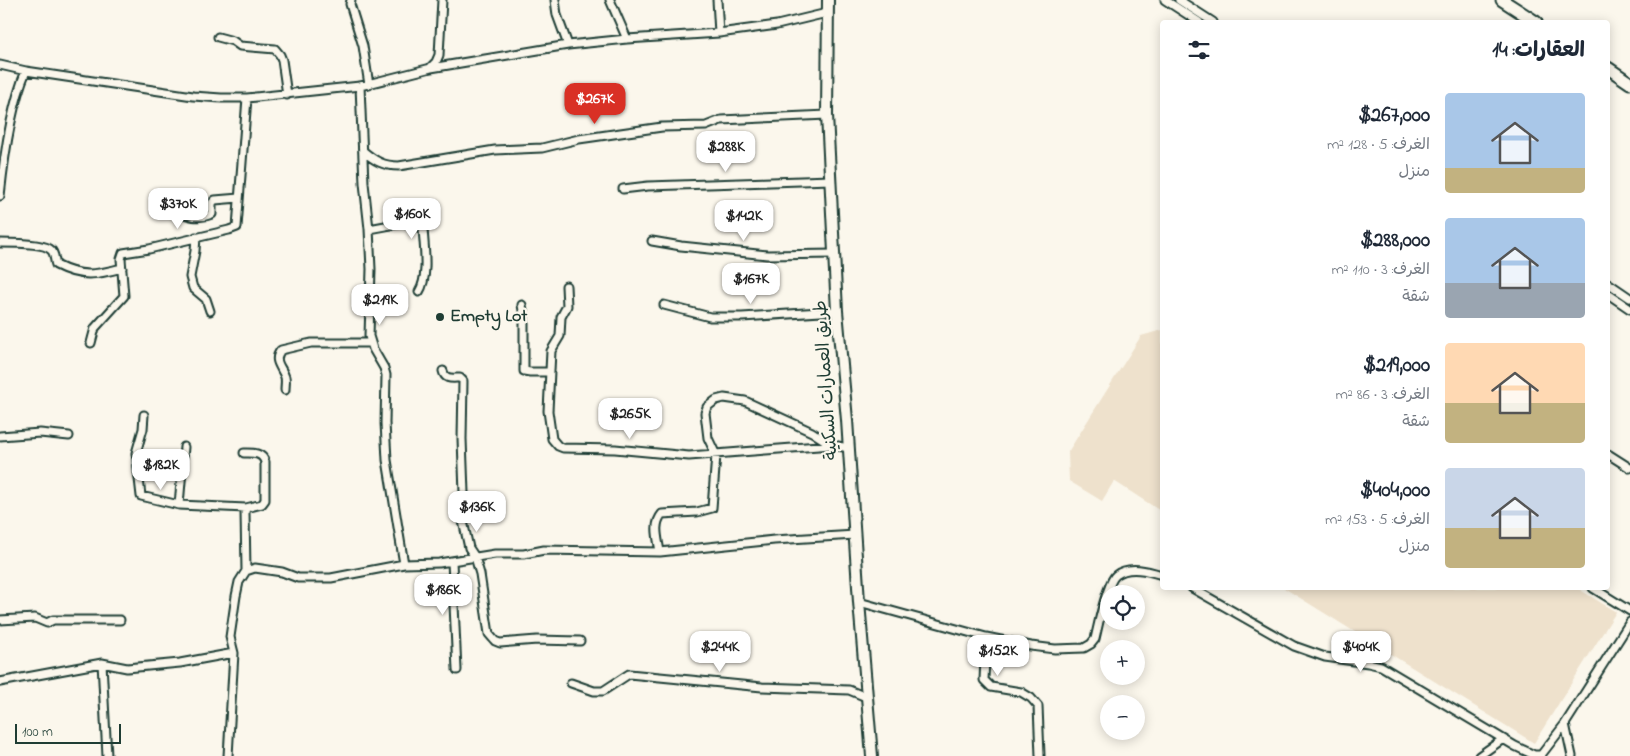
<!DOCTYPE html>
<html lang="ar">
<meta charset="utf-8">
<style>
body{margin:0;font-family:"Indie Flower","Playpen Sans Arabic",sans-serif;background:#f6f6f7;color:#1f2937;direction:rtl;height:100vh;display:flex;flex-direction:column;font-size:19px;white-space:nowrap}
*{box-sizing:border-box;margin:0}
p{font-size:16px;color:#747a83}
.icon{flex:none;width:28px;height:28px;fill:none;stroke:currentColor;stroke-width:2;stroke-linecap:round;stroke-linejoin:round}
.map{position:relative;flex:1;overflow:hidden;direction:ltr}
.drawer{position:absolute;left:1160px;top:20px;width:450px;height:570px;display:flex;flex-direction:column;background:#fff;border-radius:5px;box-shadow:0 2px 12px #0003;direction:rtl}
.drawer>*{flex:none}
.buttons{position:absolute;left:1100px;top:585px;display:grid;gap:10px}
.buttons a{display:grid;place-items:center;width:45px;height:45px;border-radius:50%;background:#fff;box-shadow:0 2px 12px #0003;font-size:25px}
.scale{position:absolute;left:15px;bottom:12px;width:106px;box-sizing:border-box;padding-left:5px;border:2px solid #1f3d34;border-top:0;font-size:14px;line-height:18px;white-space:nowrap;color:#1f3d34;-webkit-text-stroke:4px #fbf7ec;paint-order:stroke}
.price{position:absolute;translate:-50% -42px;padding:0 11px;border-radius:10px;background:#fff;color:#222;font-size:16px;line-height:32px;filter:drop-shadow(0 1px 2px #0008)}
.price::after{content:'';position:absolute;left:50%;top:30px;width:15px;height:11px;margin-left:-8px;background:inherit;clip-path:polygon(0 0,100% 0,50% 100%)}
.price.active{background:#d93025;color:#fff}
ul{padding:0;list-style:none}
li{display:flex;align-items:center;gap:15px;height:125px;padding:0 25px}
li span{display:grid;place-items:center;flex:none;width:140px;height:100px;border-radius:5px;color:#555}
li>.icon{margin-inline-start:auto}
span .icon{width:60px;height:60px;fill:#fffc;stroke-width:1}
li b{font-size:21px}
h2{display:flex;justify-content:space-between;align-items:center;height:60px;padding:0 25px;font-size:21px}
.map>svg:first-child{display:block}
.built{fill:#eee1cc}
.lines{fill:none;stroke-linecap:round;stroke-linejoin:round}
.minor-casing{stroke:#1f3d34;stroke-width:11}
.secondary-casing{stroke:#1f3d34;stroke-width:14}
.primary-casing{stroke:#1f3d34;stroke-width:15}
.minor{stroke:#fbf7ec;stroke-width:7}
.secondary{stroke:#fbf7ec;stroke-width:10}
.primary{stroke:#fbf7ec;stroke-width:11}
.poi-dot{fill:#1f3d34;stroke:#fbf7ec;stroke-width:2}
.labels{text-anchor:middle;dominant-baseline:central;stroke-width:4.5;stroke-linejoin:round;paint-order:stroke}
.poi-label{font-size:18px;font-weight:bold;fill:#1f3d34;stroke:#fbf7ec;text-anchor:start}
.street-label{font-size:18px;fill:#1f3d34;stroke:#fbf7ec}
</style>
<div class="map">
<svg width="1630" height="756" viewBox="0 0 1630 756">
<rect width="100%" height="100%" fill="#fbf7ec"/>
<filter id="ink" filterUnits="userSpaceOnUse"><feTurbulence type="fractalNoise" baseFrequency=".02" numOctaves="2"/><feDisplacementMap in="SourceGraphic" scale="10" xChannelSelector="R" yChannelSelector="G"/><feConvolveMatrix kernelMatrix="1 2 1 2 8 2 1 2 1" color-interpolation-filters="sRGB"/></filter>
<g filter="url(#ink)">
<path class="built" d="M1162,330V512L1114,481L1102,501L1069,481L1068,452L1141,336Z
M1284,588H1577L1616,612L1534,743Z"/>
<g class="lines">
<g class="minor-casing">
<path id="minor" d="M351,0L350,4L363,46L369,85
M555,0L557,15L568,45
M610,0L627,39
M717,0L719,33
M1165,0L1199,22
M1179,0L1213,22
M218,37L233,41L240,46L275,49L280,55L282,60L287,95
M0,65L26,71C11,106 4,157 0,196
M431,67L436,62L439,55L442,0
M26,71L193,96L221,98H247L360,86L431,68L568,45L627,39L719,33L777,25L827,13
M360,86L364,183L369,229L371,269L369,336L373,349L384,368L386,375L385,423L387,460L404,564
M363,151C375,161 383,166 399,166L495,150L542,148L579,139L662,127L706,126L721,120L827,115
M623,189L648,186L831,180
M162,207C179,211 194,222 212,214V203L215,200L239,198
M369,229L396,224L420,222L423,228C424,247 429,276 419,292
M196,237L195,251L190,277L193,288L206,299L210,311
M652,241L681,246L767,255L835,254
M0,243C10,243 45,243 51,250C55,253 54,260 56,265C81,278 96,275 122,268
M1608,283L1630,298
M566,286L567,306L561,317L560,336L551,351L548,411L552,439L558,446L563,448L615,449L689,456L832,445L849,448
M1608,294L1630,309
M522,305L524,316V371L530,372H550
M664,305L710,317H742L837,311
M91,343L95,328L124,296L121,259L123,253L149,249L229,230L237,227L247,98
M443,371C445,380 452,378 460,378L463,381L462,439L464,493L463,521L469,548L475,557L480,574L489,634L495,641L500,643L537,640L580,641
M285,390C285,386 286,381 285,377C282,367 272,361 281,350L311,343H371
M144,415L143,429L136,453L141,496L179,505L246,508
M0,436L40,433L69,436
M244,453C252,453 262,452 265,462V500L262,504L246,508L245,512L246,571
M1608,454L1630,468
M179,505L184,447
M660,552C658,538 653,525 662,514L697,512L712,508L716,455L708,438L705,413L707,407L716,400L724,398L745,401L812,432L832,445
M452,561L457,670
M1192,588L1294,646L1325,657L1368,663L1381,666L1515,746L1534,755H1541L1565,724L1630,622
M1593,588L1630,611
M859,602L986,637L1031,646L1055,649L1084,648L1091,644L1095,639C1098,626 1107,582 1116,575C1129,565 1149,571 1162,575
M0,620L35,618L47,623L53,620H120
M986,637L984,680L991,687L1021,692L1031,698L1038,706L1040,756
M102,663L107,756
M0,682L102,663L127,668L180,663L234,653L230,637L236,596L239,582L246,571L255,568L282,572L298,578H331L404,564L439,563L495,554H524L544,550L660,552L774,540L855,535
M571,683L594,691H603L629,674L762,687L849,690L866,697
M1565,724L1572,756
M228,756L234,653
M1479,756L1503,739"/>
</g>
<g class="secondary-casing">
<path id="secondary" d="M828,0L827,115L837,311L847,420L859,602L872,756"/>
</g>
<g class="primary-casing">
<path id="primary" d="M1502,0L1536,22
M1608,68L1630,83"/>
</g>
<use href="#minor" class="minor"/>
<use href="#secondary" class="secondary"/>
<use href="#primary" class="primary"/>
</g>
</g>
<circle class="poi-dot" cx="440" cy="317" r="5"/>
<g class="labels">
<g class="poi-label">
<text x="450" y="317">Empty Lot</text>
</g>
<g class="street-label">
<text transform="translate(827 380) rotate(-94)">طريق العمارات السكنية</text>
</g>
</g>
</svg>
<div class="buttons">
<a><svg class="icon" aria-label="locate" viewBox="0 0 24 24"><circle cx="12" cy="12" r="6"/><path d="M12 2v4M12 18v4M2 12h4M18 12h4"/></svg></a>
<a>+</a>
<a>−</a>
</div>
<div class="scale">100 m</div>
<b class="price active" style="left:595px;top:125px">$267K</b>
<b class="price" style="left:726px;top:173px">$288K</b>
<b class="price" style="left:178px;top:230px">$370K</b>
<b class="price" style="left:412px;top:240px">$160K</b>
<b class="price" style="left:744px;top:242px">$142K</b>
<b class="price" style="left:751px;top:305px">$167K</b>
<b class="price" style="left:380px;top:326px">$219K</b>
<b class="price" style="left:630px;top:440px">$265K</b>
<b class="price" style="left:161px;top:491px">$182K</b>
<b class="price" style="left:477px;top:533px">$136K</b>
<b class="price" style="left:443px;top:616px">$186K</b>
<b class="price" style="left:720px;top:673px">$244K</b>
<b class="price" style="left:1361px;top:673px">$404K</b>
<b class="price" style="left:998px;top:677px">$152K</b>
<section class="drawer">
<h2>العقارات: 14<svg class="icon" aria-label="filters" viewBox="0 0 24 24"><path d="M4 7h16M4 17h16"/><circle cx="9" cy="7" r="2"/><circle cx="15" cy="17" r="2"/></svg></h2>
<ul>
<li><span style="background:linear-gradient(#a9c7e8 75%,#c2b280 0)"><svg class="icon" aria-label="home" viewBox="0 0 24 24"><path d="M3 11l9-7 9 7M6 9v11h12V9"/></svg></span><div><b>$267,000</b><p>الغرف: 5 · 128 m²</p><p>منزل</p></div></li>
<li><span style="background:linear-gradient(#a9c7e8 65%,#9aa5b1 0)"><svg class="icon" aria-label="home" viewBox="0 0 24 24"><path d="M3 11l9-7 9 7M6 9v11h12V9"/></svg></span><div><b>$288,000</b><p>الغرف: 3 · 110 m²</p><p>شقة</p></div></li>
<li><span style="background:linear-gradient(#ffd9b3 60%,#c2b280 0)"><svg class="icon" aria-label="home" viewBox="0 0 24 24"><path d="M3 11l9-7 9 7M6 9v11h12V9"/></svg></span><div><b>$219,000</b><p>الغرف: 3 · 86 m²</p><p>شقة</p></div></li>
<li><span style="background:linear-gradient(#c9d6e8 60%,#c2b280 0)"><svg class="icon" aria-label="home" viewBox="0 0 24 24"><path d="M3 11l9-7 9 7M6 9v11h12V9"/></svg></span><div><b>$404,000</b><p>الغرف: 5 · 153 m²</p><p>منزل</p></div></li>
</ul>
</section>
</div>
